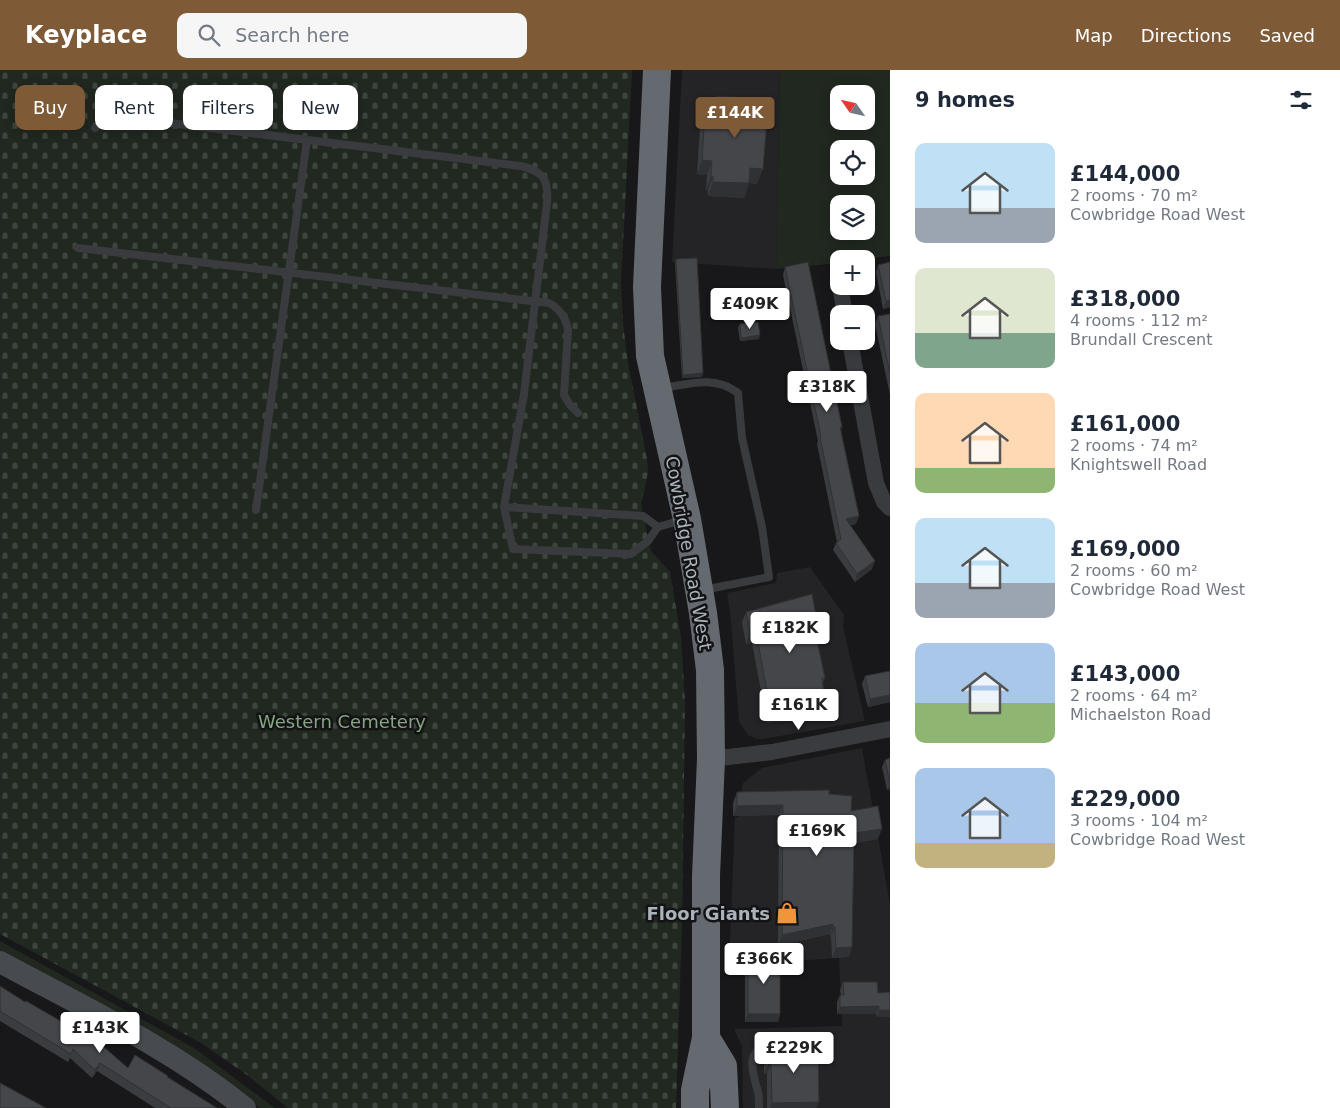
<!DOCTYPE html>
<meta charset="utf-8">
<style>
body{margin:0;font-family:"DejaVu Sans",sans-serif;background:#f6f6f7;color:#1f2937;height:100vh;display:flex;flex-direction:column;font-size:19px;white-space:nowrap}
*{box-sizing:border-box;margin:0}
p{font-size:16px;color:#747a83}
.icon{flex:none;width:28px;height:28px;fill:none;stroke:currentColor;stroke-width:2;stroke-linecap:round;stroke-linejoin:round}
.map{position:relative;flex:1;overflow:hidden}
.side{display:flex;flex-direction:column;background:#fff;width:450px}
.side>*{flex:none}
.hud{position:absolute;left:15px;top:15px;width:475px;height:45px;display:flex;gap:10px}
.needle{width:32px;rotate:304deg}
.controls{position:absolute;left:830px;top:15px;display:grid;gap:10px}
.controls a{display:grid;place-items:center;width:45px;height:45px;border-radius:10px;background:#fff;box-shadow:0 2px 12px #0003;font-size:25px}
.price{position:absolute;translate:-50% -42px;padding:0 11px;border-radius:5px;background:#fff;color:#222;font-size:16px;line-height:32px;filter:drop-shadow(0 1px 2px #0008)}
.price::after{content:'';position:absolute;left:50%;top:30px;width:15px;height:11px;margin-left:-8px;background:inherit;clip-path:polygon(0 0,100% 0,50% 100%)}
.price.on{background:#7e5a37;color:#fff}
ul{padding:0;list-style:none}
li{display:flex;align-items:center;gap:15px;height:125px;padding:0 25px}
li span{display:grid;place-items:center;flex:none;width:140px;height:100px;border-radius:10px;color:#555}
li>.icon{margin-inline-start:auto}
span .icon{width:60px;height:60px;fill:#fffc;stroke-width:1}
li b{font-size:21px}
h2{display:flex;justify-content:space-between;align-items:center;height:60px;padding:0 25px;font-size:21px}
.tag{padding:0 18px;border-radius:10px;background:#fff;box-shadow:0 2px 12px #0003;font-size:18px;line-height:45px}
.tag.on{background:#7e5a37;color:#fff}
header{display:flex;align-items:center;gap:30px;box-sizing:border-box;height:70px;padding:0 25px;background:#7e5a37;color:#fff}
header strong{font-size:24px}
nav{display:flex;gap:28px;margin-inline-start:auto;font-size:18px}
.search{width:350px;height:45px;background:#f6f6f7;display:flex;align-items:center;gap:12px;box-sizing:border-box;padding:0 18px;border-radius:10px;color:#747a83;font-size:19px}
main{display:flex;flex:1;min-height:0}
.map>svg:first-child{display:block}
.built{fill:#242427}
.green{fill:#202820;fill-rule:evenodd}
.cemetery{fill:url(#cemetery-stones)}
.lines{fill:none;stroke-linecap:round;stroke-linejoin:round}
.lane{stroke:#393b3f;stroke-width:8}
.street{stroke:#393b3f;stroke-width:16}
.secondary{stroke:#474a4f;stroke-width:22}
.highway{stroke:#656a70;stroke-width:28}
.wall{fill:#3a3c40}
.shaded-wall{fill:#303134}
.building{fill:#44464a;stroke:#303134}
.labels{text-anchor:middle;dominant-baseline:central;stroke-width:5;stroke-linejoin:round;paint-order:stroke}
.street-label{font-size:18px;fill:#aab2ba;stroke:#131315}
.park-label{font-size:18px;fill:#85a581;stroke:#131315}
.poi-label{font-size:18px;font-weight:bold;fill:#aab2ba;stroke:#131315;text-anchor:end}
</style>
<header>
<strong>Keyplace</strong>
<div class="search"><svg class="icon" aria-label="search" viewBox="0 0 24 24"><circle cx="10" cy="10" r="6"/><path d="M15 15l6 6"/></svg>Search here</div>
<nav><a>Map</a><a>Directions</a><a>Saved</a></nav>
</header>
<main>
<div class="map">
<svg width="890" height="1038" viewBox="0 0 890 1038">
<defs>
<pattern id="cemetery-stones" width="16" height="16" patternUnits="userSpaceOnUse" patternTransform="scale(1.25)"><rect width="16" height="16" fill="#202820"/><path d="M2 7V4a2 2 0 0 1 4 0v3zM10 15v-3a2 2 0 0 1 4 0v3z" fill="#3e453e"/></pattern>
</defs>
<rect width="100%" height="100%" fill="#18181a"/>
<path class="built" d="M682,0H780L776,199L672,192Z
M810,497L844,545L843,557L865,651L763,669H757L748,665L739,652L731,551L727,523L776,513L777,503Z
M862,678L890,834V1038H743L742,976L734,959L842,956L839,888L729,895L735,747H738L743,713L762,698Z"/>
<path class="green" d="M780,0H890V186L866,189H839V193L776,199ZM839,24H866V51H839ZM839,79H866V106H839ZM839,134H866V161H839Z
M0,871L194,978L275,1038H260L226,1011L0,881Z"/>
<path class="cemetery" d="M0,0H632L621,213L623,254L628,293L647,389L648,403L641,434L651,481L670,502L681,567L685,633L682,854L676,1038H288L247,1005L201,973L0,864Z"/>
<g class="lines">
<path class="lane" d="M95,58C104,51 109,47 120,47L521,96C544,101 549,111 547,133L524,324L504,437L513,479L631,484L648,471L658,457
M78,178L549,233C560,239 566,248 568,260L564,325L570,335L578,343
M663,318C690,314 714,305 738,323L742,368L762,457L769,507L703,520
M504,437L643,446L658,457L682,450
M256,440L307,70
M759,1038C759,1033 759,1027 758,1022C753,1003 743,979 772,974L823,973"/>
<path class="street" d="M840,216L845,244
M850,271L876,413L884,432L890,438
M711,689L772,682L890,659"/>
<path class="secondary" d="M0,892C83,937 171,978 245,1038"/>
<path class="highway" d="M657,0L647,217L650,286L687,449L703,543L710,600L711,689L706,806V968L695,1020V1038
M706,968L723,996L725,1038"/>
</g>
<path class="wall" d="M717,26L753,37L757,114L749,113L744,128L708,126V121L706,120L707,105L697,104L700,56L705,41L712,42Z
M676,189L703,303L702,307L682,308L675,193Z
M878,195L890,237L883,239L876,202Z
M785,197L842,357L841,360L856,454L850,455L872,499L855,512L833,480L836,473L837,472L817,374L818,371L783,205Z
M890,244V325L875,254L878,246Z
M740,254L759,269L740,271L738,258Z
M746,542L814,557L825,608L822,614L826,637L822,647L792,652V650L767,653L752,573L746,574L742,552Z
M890,601V632L868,637L862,614L865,606Z
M890,688V719L887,720L882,697L885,690Z
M737,722L829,724L851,741L878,769L854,773L852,877L849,887L832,888L831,867L830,868V864L778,876L779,745L733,746V733Z
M748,886L780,944L778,952H745V893Z
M843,912L878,923L890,922L877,947L876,944H837V932L840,925H841L840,920Z
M0,916L128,998L168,1007L217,1038H155L97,1001L92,1008L70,988L68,992L0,951Z
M768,976L786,977L816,1038H767V1004H764V987Z"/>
<path class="shaded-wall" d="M702,90L712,91L707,105L697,104Z
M750,98L763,99L757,114L745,112Z
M711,106H713L708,121L706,120Z
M713,112L749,113L744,128L708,126Z
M890,230V237L883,239L886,231Z
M760,265L759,269L740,271L741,268Z
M703,303L702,307L682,308L683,305Z
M859,446L856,454L843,457L846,449Z
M875,491L872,499L855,512L857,504Z
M813,551H817L813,561Z
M756,562L752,573L746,574L750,563Z
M890,625V632L868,637L870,629Z
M826,637L822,647L792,652L796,642Z
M795,639L792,650L767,653L771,643Z
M890,713V719L887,720Z
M783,735L779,745L733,746L737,736Z
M882,759L878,769L850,774L854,763Z
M833,854L830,864L778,876L782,865Z
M833,857H835L831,867L830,868Z
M852,877L849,887L832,888L836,878Z
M879,936L876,944H837L840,937Z
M879,940H890V947H877Z
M748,944H780L778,952H745Z
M100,993L97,1001L92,1008L95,1000Z
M769,993H771L767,1004H764Z
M819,1032L816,1038H770L772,1033Z"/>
<path class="building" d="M717,26L753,28V37L768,38L763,99L750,98L749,113L713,112V106H711L712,91L702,90L705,41L716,42Z
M697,188L703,303L683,305L676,189Z
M808,192L842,357H840L859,446L846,449L875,491L857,504L836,473L841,469L820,367L821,366L785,197Z
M890,192V230L886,231L878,195Z
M890,244V304L878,246Z
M758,252L760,265L741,268L740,254Z
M812,524L817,551H813L825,608H822L826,637L796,642L795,639L771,643L756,562L750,563L746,542Z
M890,601V625L870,629L865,606Z
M890,688V713L885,690Z
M829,720V724L852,726L851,741L878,736L882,759L854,763L852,877L836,878L835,857H833V854L782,865L783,735L737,736V722Z
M780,885V944H748V886Z
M843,912H877L878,923L890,922V940H879V936L840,937V925H844Z
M0,916L25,932L26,931L90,968L91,966L128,998L135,985L168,1006L167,1007L217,1038H171L100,993L95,1000L73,979L71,984L0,941Z
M768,976H786V977H818L819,1032L772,1033L771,993H769Z
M0,1013L46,1038H0Z"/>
<defs>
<g id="shop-bare" transform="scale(1.725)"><path d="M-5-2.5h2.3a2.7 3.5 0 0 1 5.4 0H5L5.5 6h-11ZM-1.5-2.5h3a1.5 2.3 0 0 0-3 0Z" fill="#f29538" stroke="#131315" stroke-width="2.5" paint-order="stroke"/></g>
</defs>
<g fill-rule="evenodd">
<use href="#shop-bare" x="787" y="843"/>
</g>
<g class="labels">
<g class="street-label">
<text transform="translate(689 483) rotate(80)">Cowbridge Road West</text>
</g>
<g class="park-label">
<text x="342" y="651">Western Cemetery</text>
</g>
<g class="poi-label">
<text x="770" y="843">Floor Giants</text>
</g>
</g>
</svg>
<div class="controls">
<a><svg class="needle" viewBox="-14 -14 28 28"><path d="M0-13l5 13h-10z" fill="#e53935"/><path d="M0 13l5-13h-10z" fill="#747a83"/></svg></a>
<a><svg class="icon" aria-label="locate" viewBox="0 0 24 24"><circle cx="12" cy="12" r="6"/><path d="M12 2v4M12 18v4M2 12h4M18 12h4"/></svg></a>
<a><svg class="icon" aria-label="layers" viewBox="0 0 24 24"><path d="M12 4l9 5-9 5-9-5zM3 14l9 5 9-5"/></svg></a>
<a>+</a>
<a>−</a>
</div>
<b class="price on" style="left:735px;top:69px">£144K</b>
<b class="price" style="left:750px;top:260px">£409K</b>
<b class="price" style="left:827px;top:343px">£318K</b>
<b class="price" style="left:790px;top:584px">£182K</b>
<b class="price" style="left:799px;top:661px">£161K</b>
<b class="price" style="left:817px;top:787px">£169K</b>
<b class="price" style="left:764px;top:915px">£366K</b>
<b class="price" style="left:100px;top:984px">£143K</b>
<b class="price" style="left:794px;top:1004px">£229K</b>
<div class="hud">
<a class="tag on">Buy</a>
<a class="tag">Rent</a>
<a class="tag">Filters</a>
<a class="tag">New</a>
</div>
</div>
<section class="side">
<h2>9 homes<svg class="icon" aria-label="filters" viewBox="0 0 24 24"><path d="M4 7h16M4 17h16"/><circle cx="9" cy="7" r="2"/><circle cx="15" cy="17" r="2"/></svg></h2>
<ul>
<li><span style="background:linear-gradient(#bfe0f5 65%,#9aa5b1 0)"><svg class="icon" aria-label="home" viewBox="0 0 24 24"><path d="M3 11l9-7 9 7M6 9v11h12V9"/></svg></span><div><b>£144,000</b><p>2 rooms · 70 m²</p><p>Cowbridge Road West</p></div></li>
<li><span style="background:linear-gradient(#dfe7d0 65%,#7fa58c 0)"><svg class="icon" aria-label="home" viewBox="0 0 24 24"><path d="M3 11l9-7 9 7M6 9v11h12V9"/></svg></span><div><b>£318,000</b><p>4 rooms · 112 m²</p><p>Brundall Crescent</p></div></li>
<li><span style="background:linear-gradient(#ffd9b3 75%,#8fb573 0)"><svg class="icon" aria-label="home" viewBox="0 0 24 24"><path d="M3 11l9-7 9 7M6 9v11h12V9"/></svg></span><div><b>£161,000</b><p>2 rooms · 74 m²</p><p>Knightswell Road</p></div></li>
<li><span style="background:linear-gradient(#bfe0f5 65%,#9aa5b1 0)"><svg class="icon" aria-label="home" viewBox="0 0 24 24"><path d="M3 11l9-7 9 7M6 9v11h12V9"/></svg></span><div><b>£169,000</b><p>2 rooms · 60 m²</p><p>Cowbridge Road West</p></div></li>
<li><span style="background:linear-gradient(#a9c7e8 60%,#8fb573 0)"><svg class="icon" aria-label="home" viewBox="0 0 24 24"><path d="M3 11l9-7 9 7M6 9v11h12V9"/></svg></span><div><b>£143,000</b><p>2 rooms · 64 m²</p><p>Michaelston Road</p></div></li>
<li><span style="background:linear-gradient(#a9c7e8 75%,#c2b280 0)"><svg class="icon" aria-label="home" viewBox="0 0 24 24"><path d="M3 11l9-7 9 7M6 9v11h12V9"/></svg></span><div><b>£229,000</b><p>3 rooms · 104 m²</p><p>Cowbridge Road West</p></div></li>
</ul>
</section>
</main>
